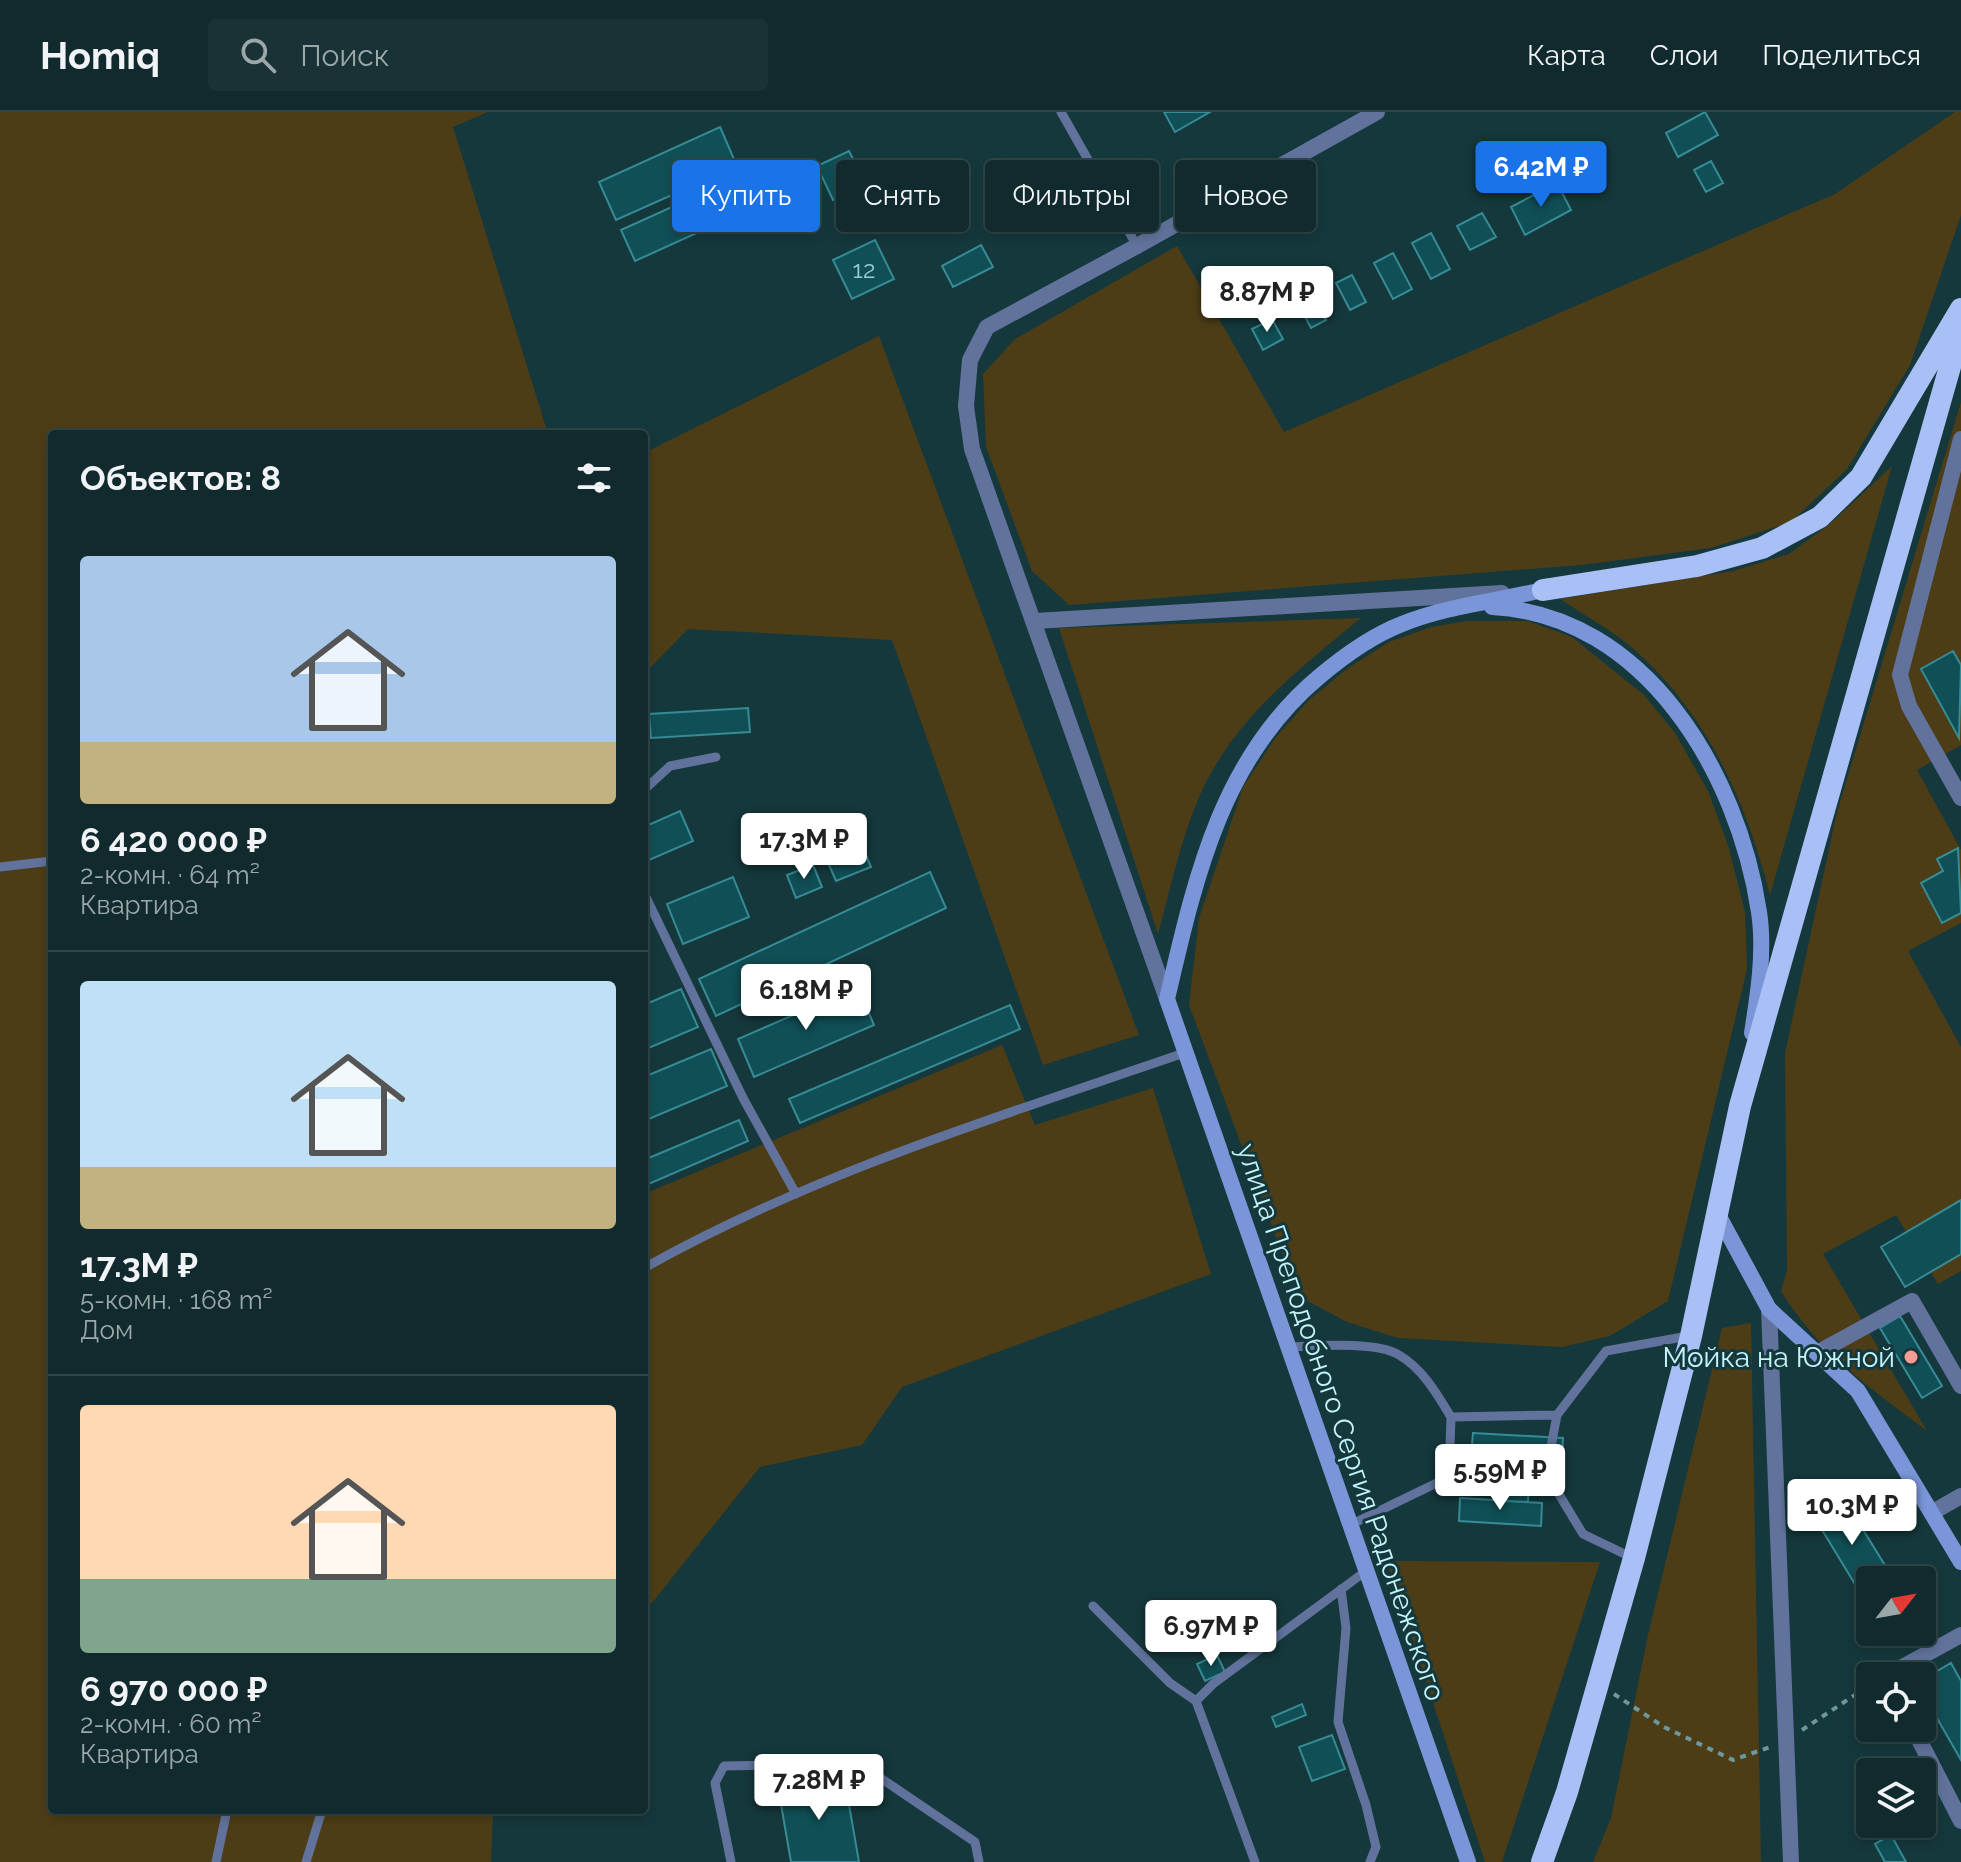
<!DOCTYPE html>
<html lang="ru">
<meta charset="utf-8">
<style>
body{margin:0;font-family:Raleway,sans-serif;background:#193235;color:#f1f3f6;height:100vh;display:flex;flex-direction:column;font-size:30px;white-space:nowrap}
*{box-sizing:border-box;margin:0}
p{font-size:26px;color:#9ca7aa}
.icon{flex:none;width:44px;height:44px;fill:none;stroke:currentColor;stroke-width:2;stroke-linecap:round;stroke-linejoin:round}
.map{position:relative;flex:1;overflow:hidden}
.side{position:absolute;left:48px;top:318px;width:600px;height:1384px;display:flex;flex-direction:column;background:#102a2d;border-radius:8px;box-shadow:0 4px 12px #0003,0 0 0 2px #304649}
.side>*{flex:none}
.hud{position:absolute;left:672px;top:48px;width:760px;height:72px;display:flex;gap:16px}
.needle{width:52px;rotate:59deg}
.fabs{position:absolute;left:1856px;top:1454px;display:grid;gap:16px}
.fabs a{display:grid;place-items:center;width:80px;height:80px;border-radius:8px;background:#102a2d;box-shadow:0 4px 12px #0003,0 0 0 2px #304649;font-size:40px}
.price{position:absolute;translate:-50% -68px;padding:0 18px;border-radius:8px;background:#fff;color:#222;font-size:26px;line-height:52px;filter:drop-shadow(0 2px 4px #0008)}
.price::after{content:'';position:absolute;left:50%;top:48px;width:24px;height:18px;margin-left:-12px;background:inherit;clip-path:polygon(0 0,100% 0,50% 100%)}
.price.on{background:#1a73e8;color:#fff}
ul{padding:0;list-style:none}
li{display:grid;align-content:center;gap:16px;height:424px;padding:0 32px}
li+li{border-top:2px solid #304649}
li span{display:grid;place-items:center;height:248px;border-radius:8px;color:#555}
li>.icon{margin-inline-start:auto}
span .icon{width:144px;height:144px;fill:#fffc;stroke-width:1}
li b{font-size:34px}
h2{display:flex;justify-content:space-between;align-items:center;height:96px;padding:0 32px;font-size:34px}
.pill{padding:0 28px;border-radius:8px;background:#102a2d;box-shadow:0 4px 12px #0003,0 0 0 2px #304649;font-size:28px;line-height:72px}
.pill.on{background:#1a73e8;color:#fff}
header{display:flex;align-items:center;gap:48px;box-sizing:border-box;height:112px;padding:0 40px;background:#102a2d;border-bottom:2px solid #304649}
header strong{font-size:38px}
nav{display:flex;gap:44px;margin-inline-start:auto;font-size:28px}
.search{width:560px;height:72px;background:#193235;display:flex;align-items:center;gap:20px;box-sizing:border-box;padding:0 28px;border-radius:8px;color:#9ca7aa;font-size:30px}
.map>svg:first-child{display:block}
.green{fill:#4d3d17}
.building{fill:#104f56;stroke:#368b95;stroke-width:2}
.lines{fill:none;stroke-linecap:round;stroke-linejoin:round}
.path{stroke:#6d989d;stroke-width:4;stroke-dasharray:6 6;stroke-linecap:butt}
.service{stroke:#61739c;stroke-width:9}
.minor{stroke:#61739c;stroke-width:16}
.tertiary{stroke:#61739c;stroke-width:16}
.secondary{stroke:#7a96d8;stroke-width:16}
.trunk{stroke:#a8c0f6;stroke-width:22}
.poi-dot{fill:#f59c93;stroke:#15383c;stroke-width:3}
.labels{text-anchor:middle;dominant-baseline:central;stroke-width:6;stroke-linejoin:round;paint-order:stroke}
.number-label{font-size:24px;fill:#96cbd1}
.poi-label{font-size:28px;fill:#c2f4fa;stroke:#15383c;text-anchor:end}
.street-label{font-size:28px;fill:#c2f4fa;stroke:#15383c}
</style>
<header>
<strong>Homiq</strong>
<div class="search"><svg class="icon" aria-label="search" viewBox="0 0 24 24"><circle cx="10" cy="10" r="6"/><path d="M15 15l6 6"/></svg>Поиск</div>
<nav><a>Карта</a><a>Слои</a><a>Поделиться</a></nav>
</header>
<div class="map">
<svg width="1961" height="1750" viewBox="0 0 1961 1750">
<rect width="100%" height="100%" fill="#15383c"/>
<path class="green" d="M0,0H488L453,15L548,322H52V1698H493L491,1750H0Z
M1955,0H1961V103L1910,253L1847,357L1791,410L1711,436L1581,453L1069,493L1032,459L986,335L983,262L1015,227L1177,134L1284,320L1835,82Z
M879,224L1139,923L1043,953L892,528L688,517L644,562V341Z
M1961,290V633L1917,658L1961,738V811L1908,839L1961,935V1159L1938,1172L1896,1103L1823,1142L1927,1319C1869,1275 1820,1242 1781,1179L1787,1158L1785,941L1837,700Z
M1892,354L1770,783C1746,690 1709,605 1636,539C1614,519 1585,504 1560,487L1733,459L1789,442L1831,411Z
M1361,506C1309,549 1254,591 1218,649C1186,700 1174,764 1158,822L1059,516Z
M1467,509H1528L1572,525L1644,583L1675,621L1708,679L1728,733L1745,800L1747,857L1668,1189L1610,1224L1562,1235L1398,1226L1347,1210L1298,1184L1189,893L1199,806L1243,675L1276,625L1309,588L1348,556L1389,530L1431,515Z
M1002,933L1035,1013L1153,976L1211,1162L902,1275L862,1333L760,1355L644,1501V1082Z
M1751,1211L1761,1750H1593L1611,1706L1648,1523L1722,1216Z
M1387,1449L1600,1450L1502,1750H1485Z"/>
<path class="building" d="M1164,0H1210L1175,20Z
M1705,0L1718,23L1678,45L1666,21Z
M720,15L737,54L616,108L599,70Z
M1577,35L1582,45L1569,52L1564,43Z
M849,39L866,73L833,88L817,54Z
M1711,49L1723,71L1706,80L1694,58Z
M928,50L938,69L904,87L894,68Z
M740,64L754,95L635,149L621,118Z
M802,71L814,96L800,103L788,77Z
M1557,71L1571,98L1525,123L1511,95Z
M1482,101L1496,125L1470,138L1457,114Z
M1431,121L1450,157L1431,167L1412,131Z
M875,128L894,167L852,187L833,148Z
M981,133L993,155L953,175L942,154Z
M1393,141L1412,177L1393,187L1374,151Z
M1352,163L1366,190L1350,198L1336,171Z
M1310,178L1326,208L1311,216L1295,186Z
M1272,207L1283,227L1263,238L1252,217Z
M1953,539L1961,553L1959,626L1921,557Z
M748,596L750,620L651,626L649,602Z
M680,699L693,729L649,748L644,737V715Z
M861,731L871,755L836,769L826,746Z
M1958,736L1961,801L1942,811L1921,771L1943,759L1937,747Z
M813,753L822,775L796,786L787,763Z
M930,760L946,796L716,904L699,867Z
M733,765L749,805L683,832L667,792Z
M858,875L874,913L754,965L738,927Z
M681,877L698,915L644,938V893Z
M1010,893L1020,917L800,1011L789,987Z
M711,937L727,974L644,1009V965Z
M739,1008L748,1029L644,1074V1048Z
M1961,1088V1142L1905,1175L1881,1135Z
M1900,1204L1942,1274L1922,1286L1880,1216Z
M1473,1321L1563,1326L1562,1346L1530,1344L1528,1390L1502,1389L1505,1345L1471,1344Z
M1843,1385L1894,1468H1870V1497L1813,1403Z
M1460,1386L1542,1391L1541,1414L1459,1409Z
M1892,1520H1919L1899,1532Z
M1217,1543L1225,1560L1205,1569L1197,1552Z
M1951,1551L1961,1569V1648L1922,1580V1568Z
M1302,1592L1306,1603L1276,1615L1272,1605Z
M1332,1623L1345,1657L1312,1669L1299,1635Z
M844,1664L859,1750H791L778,1675Z
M1891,1723L1906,1750H1885L1875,1732Z"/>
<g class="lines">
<path class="path" d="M1614,1582L1664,1615L1733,1648L1770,1635
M1802,1618L1870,1573"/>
<path class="service" d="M1061,0L1137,134
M644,678L670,654L716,645
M0,755L52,749
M644,781L743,986L796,1082
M644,1156C813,1061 1001,1004 1184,941
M1288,1235C1315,1234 1376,1229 1399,1243C1423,1257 1437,1282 1451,1305L1557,1303
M1449,1365L1546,1361
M1350,1413L1449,1365L1451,1305
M1633,1446L1583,1422L1546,1361L1557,1303L1606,1239L1688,1224
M1341,1477L1346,1516L1338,1610L1366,1693L1376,1735L1370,1750
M1093,1494L1170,1571L1196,1589
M216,1750L227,1698
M306,1750L322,1698
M731,1750L715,1671L724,1654L817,1652L882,1667L975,1730L979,1750
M1255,1750L1196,1589L1213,1572L1366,1459"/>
<path class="minor" d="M1137,134L1377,0
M1961,327L1900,563L1909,594L1961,686
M1769,1197L1791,1750
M1886,1564L1961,1523
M1913,1616L1961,1709"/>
<path class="tertiary" d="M1137,134L987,215L970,248L966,294L972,337L1167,887
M1035,509L1502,481
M1817,1241L1912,1189L1961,1274
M1933,1400L1961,1384"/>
<path class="secondary" d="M1492,495C1646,503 1738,661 1759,800C1765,839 1758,883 1752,921
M1716,1099L1769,1197L1858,1279L1961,1450
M1468,1750L1167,887C1195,767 1221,646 1320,564C1345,543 1371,524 1402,512C1446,494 1497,489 1543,478"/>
<path class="trunk" d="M1543,478L1697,454L1762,436L1820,405L1861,365L1961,197
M1542,1750L1567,1680L1634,1446L1691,1224L1740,994L1961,216"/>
</g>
<circle class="poi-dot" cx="1911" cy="1245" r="8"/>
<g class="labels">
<g class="number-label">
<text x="864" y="157">12</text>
</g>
<g class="poi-label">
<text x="1895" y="1245">Мойка на Южной</text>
</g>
<g class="street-label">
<text transform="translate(1341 1310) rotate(71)">улица Преподобного Сергия Радонежского</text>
</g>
</g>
</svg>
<div class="fabs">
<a><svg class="needle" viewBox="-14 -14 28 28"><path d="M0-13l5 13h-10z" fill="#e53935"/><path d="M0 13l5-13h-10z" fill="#9ca7aa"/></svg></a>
<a><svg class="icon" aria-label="locate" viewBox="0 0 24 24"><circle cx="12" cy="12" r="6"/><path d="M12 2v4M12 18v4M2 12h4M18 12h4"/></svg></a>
<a><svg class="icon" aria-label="layers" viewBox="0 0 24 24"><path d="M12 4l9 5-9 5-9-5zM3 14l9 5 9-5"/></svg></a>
</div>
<b class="price on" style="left:1541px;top:97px">6.42M ₽</b>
<b class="price" style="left:1267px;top:222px">8.87M ₽</b>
<b class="price" style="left:804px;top:769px">17.3M ₽</b>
<b class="price" style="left:806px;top:920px">6.18M ₽</b>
<b class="price" style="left:1500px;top:1400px">5.59M ₽</b>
<b class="price" style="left:1852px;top:1435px">10.3M ₽</b>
<b class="price" style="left:1211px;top:1556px">6.97M ₽</b>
<b class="price" style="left:819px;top:1710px">7.28M ₽</b>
<div class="hud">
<a class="pill on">Купить</a>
<a class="pill">Снять</a>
<a class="pill">Фильтры</a>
<a class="pill">Новое</a>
</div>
<section class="side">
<h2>Объектов: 8<svg class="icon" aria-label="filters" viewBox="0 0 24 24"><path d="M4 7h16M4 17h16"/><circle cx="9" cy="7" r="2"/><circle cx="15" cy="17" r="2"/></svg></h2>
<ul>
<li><span style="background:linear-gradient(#a9c7e8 75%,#c2b280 0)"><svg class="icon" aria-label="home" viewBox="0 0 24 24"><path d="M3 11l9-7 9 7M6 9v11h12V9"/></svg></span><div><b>6 420 000 ₽</b><p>2-комн. · 64 m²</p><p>Квартира</p></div></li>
<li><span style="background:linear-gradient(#bfe0f5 75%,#c2b280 0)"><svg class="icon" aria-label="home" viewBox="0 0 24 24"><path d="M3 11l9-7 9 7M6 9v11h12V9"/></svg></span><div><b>17.3M ₽</b><p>5-комн. · 168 m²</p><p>Дом</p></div></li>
<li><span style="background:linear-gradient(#ffd9b3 70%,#7fa58c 0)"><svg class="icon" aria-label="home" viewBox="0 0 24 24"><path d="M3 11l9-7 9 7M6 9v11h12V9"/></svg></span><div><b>6 970 000 ₽</b><p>2-комн. · 60 m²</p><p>Квартира</p></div></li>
</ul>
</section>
</div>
